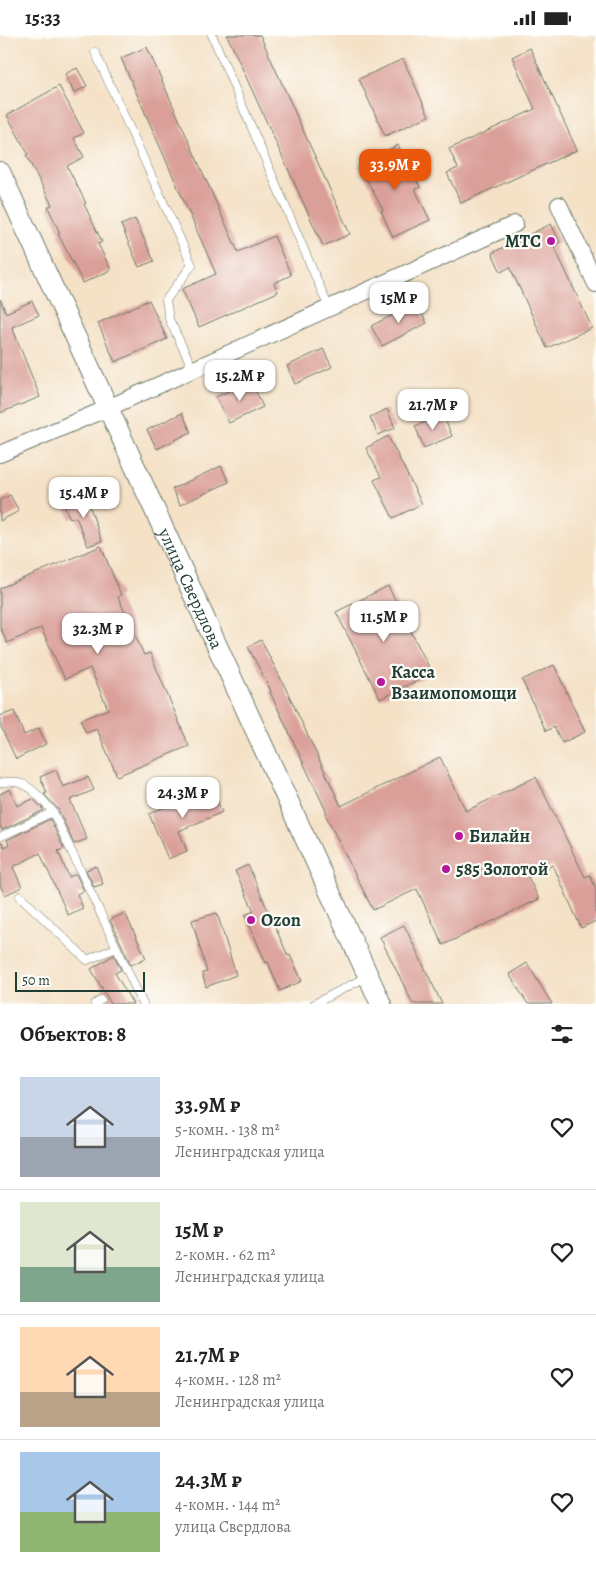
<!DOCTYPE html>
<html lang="ru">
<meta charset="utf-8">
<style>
body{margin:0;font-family:Alegreya,serif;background:#f6f6f6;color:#222;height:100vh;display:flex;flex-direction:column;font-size:19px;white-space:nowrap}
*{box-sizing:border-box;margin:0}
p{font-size:16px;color:#767676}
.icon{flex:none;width:28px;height:28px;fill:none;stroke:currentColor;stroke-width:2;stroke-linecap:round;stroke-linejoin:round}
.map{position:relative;height:969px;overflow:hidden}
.drawer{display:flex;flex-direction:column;background:#fff;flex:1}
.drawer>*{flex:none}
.scale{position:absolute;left:15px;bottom:12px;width:130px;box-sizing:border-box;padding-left:5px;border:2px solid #1f3d34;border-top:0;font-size:14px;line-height:18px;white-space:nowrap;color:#1f3d34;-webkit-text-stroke:4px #fdfcf7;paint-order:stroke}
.price{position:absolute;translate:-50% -42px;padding:0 11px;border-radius:10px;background:#fff;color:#222;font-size:16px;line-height:32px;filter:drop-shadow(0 1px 2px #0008)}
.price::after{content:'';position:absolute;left:50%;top:30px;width:15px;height:11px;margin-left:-8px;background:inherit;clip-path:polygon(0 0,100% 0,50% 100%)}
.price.on{background:#ea580c;color:#fff}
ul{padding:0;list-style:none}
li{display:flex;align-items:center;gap:15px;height:125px;padding:0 20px}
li+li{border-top:1px solid #e0e0e0}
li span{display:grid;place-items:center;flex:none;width:140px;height:100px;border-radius:0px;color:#555}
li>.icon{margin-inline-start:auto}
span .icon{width:60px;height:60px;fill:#fffc;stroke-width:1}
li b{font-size:21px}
h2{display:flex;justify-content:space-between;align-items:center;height:60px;padding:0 20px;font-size:21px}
.status{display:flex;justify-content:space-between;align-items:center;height:35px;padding:0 25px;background:#fff;direction:ltr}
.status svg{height:14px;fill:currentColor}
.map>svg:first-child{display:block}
.building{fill:#da9f98}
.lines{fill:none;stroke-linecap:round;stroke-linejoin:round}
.service-casing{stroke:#6a7667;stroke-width:9}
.minor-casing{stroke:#6a7667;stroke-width:18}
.tertiary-casing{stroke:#6a7667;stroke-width:22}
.service{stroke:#fff;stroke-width:8}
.minor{stroke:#fff;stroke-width:16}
.tertiary{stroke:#fff;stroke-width:20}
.poi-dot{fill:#b5179e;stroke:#fdfcf7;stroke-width:2}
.labels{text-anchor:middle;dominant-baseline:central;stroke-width:4.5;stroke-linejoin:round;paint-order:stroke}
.poi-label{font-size:18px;font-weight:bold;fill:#1f3d34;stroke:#fdfcf7;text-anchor:start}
.street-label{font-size:18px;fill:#1f3d34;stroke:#fdfcf7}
</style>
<div class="status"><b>15:33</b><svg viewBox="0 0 49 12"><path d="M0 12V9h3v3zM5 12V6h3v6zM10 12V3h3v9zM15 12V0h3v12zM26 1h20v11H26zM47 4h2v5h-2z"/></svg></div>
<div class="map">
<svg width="596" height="969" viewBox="0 0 596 969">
<rect width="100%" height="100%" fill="#fdfcf7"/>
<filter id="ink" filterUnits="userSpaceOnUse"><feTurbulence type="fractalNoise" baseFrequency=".02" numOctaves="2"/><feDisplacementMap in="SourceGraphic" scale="10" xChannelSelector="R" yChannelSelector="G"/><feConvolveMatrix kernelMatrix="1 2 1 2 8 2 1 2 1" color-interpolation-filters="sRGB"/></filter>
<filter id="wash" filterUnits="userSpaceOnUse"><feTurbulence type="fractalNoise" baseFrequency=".0096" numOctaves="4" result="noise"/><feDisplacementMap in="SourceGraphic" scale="20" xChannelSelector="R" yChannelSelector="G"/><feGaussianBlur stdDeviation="1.12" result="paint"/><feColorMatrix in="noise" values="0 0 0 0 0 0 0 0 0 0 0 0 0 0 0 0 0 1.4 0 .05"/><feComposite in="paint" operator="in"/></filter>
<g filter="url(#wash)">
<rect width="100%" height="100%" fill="#f4e1c6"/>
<g id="blocks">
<path class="building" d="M227,0H260L350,199L323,211Z
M147,12L238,217L274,201L291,240L274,248L278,257L199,292L182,254L216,239L121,23Z
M530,13L577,115L461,168L447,138L458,133L449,114L535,74L512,22Z
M403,24L429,81L385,101L359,44Z
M77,33L87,51L74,58L65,39Z
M59,51L84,98L74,103L84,122L67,131L86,168L84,169L102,207L98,209L111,235L83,248L58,199L60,198L48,172L52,170L26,120L28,119L7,80Z
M398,110L420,152L415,154L430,185L393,202L381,176L383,175L359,130Z
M135,184L154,226L139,232L121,190Z
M551,189L560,207L554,211L592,293L547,313L510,232L501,237L492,218Z
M0,264L6,278L32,266L39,280L12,292L40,362L0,378Z
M149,265L167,304L115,327L98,288Z
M416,268L427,288L382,311L371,291Z
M323,314L332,332L295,349L287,331Z
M251,346L263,372L229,388L216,362Z
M387,374L395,393L378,400L370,382Z
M182,378L191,397L157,414L147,395Z
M443,380L452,401L424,413L415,391Z
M388,401L422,469L393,483L374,445L381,442L366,413Z
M221,431L229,447L180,470L172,454Z
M85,459L102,506L88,511L76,482L70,484L63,468Z
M10,460L19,476L0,486V465Z
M101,511L121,560L118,562L144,620L150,618L189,711L117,741L97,694L86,698L80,685L108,674L90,633L65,644L41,593L7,608L0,592V553Z
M388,551L432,638L380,664L336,577Z
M261,605L286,654L341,771L440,722L466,776L536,742L585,842L590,840L596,854V886L581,893L553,830L528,842L539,864L443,910L417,854L373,875L325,779L327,778L302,725L270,657L271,656L248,612Z
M554,630L585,697L562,708L554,692L546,696L522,645Z
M14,676L24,700L39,693L46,709L16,724L0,690V681Z
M56,735L63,752L88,742L94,755L70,765L87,804L74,809L58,774L44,759L47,758L40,742Z
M211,751L222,777L179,796L187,816L168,824L149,779Z
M10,754L17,771L33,764L44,775L2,795L0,790V759Z
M50,784L64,814L58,816L69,842L76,839L84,856L77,859L83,873L68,880L40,818L13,832L22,852L5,860L0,850V808L2,807L4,812L9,810L7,805Z
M248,830L288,921L290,920L302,946L280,956L268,927L266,928L245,880L254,876L235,836Z
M96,831L103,849L94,852L86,835Z
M125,878L146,923L131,930L110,885Z
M217,878L236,940L206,952L202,938L207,937L192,885Z
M404,890L442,969H413L380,902Z
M114,920L121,935L115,938L133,969H111L91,934Z
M527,928L552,969H528L509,939Z"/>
</g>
</g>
<g filter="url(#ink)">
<use href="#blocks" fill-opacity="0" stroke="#6a7667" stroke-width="1"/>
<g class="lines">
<g class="service-casing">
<path id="service" d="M212,0L329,273
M95,17L192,230L166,265L169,284L193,334
M0,748C26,742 37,759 53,777L143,969
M0,802L53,777
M20,861L87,925L116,913
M95,969L101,965
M314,969L368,941"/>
</g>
<g class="minor-casing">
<path id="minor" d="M559,170L596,249
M0,419L108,373L515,189"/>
</g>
<g class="tertiary-casing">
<g id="tertiary">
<path id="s1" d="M0,137L381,969"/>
</g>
</g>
<use href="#service" class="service"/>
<use href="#minor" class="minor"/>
<use href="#tertiary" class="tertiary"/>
</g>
</g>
<g class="poi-dot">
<circle cx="551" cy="206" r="5"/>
<circle cx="381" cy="647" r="5"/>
<circle cx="459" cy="801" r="5"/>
<circle cx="446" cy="834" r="5"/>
<circle cx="251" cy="885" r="5"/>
</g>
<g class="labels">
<g class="poi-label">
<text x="541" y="206" text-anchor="end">МТС</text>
<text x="391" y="637">Касса<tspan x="391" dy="21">Взаимопомощи</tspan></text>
<text x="469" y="801">Билайн</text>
<text x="456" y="834">585 Золотой</text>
<text x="261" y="885">Ozon</text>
</g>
<g class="street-label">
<text stroke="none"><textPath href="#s1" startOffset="458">улица Свердлова</textPath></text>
</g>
</g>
</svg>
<div class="scale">50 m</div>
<b class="price on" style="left:395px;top:156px">33.9M ₽</b>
<b class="price" style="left:399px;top:289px">15M ₽</b>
<b class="price" style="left:240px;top:367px">15.2M ₽</b>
<b class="price" style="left:433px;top:396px">21.7M ₽</b>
<b class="price" style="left:84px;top:484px">15.4M ₽</b>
<b class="price" style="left:384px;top:608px">11.5M ₽</b>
<b class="price" style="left:98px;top:620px">32.3M ₽</b>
<b class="price" style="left:183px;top:784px">24.3M ₽</b>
</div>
<section class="drawer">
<h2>Объектов: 8<svg class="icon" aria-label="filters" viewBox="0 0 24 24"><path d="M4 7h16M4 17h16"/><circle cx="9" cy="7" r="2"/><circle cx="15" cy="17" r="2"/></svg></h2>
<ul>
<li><span style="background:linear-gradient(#c9d6e8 60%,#9aa5b1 0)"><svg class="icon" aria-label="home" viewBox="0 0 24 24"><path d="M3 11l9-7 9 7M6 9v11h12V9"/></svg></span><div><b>33.9M ₽</b><p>5-комн. · 138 m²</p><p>Ленинградская улица</p></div><svg class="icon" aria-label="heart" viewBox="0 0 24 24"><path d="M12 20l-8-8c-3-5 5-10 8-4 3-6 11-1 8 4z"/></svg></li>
<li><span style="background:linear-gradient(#dfe7d0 65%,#7fa58c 0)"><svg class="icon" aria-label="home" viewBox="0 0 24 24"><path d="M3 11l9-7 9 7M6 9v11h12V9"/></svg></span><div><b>15M ₽</b><p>2-комн. · 62 m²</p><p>Ленинградская улица</p></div><svg class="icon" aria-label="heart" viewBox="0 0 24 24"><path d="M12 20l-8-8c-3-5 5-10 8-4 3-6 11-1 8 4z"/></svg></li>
<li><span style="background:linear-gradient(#ffd9b3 65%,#b9a48a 0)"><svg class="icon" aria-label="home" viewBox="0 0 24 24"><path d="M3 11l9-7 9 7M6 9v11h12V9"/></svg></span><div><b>21.7M ₽</b><p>4-комн. · 128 m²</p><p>Ленинградская улица</p></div><svg class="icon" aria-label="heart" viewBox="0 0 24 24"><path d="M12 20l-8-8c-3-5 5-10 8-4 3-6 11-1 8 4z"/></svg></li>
<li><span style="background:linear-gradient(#a9c7e8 60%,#8fb573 0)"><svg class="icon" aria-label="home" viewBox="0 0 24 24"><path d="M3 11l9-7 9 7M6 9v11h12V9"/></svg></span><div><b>24.3M ₽</b><p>4-комн. · 144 m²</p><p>улица Свердлова</p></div><svg class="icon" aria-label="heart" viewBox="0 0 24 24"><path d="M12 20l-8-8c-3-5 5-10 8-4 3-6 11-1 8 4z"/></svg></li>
</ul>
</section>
